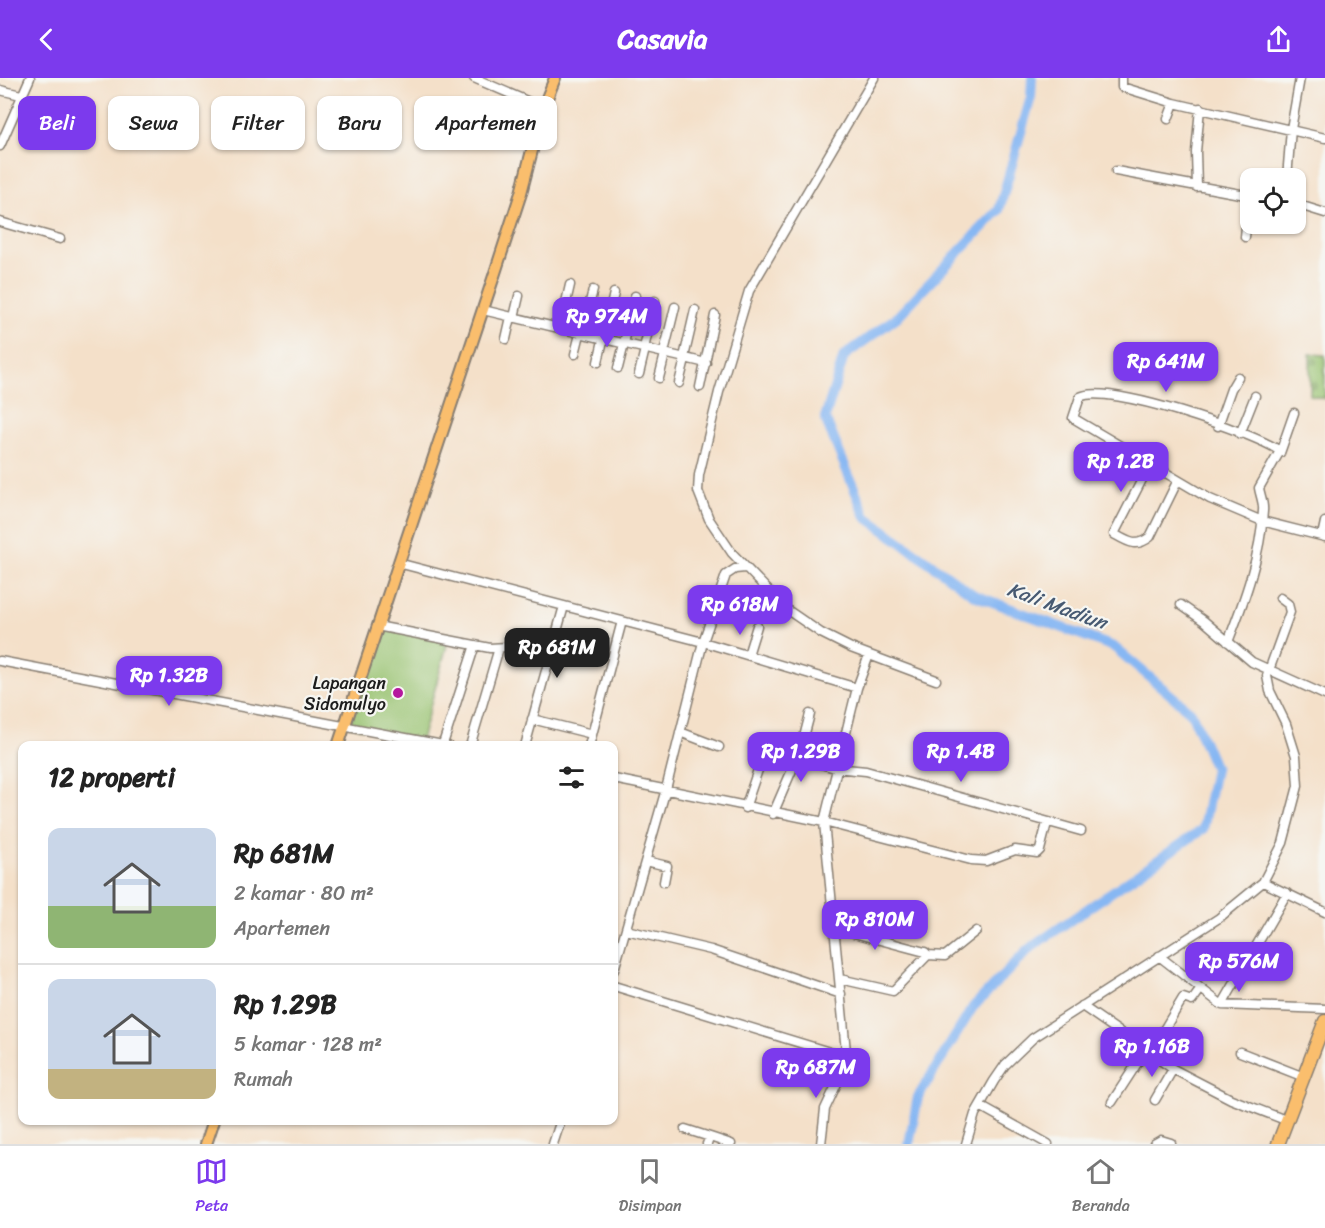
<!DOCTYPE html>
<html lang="id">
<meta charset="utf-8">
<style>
body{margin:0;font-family:Sriracha,sans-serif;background:#f2f2f2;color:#222;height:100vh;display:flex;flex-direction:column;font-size:22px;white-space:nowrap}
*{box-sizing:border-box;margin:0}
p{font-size:20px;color:#767676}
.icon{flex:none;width:33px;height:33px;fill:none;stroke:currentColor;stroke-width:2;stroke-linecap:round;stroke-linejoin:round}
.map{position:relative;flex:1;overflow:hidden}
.drawer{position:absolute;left:18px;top:663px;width:600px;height:384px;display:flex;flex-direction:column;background:#fff;border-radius:12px;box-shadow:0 2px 4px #0004}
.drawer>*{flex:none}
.hud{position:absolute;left:18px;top:18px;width:600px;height:54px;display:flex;gap:12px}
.buttons{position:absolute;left:1240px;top:90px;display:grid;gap:12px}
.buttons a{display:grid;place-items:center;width:66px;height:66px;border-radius:12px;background:#fff;box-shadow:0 2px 4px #0004;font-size:30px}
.price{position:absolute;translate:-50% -51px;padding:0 14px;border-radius:12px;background:#7c3aed;color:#fff;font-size:20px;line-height:39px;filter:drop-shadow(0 2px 3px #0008)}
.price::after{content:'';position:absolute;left:50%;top:36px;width:18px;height:14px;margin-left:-9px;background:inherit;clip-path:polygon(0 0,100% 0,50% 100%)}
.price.selected{background:#222;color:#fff}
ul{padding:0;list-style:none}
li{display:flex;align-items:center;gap:18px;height:150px;padding:0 30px}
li+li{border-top:2px solid #e0e0e0}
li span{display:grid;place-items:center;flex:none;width:168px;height:120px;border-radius:12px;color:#555}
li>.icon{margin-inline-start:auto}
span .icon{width:72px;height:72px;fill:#fffc;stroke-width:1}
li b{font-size:26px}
h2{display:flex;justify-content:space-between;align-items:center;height:72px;padding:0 30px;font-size:26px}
.tag{padding:0 21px;border-radius:12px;background:#fff;box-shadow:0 2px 4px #0004;font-size:21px;line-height:54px}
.tag.selected{background:#7c3aed;color:#fff}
header{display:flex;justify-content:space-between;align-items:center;height:78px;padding:0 30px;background:#7c3aed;color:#fff;font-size:27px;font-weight:800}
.tabs{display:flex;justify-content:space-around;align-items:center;height:84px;border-top:2px solid #e0e0e0;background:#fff;font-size:16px;color:#767676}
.tabs a{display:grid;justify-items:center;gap:3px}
.tabs .selected{color:#7c3aed}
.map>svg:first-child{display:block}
.grass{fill:#98c26f;stroke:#5a6f46;stroke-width:1.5}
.cemetery{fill:url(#cemetery-stones);stroke:#5a6f46;stroke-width:1.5}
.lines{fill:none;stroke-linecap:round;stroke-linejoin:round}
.river{stroke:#87b7f3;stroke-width:10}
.minor-casing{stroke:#887e72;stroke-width:11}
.major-casing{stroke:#887e72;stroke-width:14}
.highway-casing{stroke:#887e72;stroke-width:15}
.minor{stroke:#fff;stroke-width:8}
.major{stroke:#fabe6d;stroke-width:10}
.highway{stroke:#fabe6d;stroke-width:12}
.poi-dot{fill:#b5179e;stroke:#f6f6f2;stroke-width:2}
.labels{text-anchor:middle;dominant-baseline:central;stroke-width:4.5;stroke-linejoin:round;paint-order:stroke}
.poi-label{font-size:18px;fill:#1c1c1c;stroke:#f6f6f2;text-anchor:end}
.water-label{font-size:20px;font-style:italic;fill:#475a72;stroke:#f6f6f2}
</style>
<header><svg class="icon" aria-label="back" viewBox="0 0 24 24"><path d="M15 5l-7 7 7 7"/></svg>Casavia<svg class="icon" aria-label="share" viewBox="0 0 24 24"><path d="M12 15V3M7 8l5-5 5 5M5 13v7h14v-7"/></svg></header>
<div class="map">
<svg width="1325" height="1066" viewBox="0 0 1325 1066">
<defs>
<pattern id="cemetery-stones" width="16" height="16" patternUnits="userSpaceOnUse" patternTransform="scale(1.5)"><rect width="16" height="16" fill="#98c26f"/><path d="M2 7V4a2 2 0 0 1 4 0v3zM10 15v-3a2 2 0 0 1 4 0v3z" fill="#82a660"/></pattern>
</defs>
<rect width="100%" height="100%" fill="#f6f6f2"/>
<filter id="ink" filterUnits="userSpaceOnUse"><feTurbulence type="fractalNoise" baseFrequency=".0167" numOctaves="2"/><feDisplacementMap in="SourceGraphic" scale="12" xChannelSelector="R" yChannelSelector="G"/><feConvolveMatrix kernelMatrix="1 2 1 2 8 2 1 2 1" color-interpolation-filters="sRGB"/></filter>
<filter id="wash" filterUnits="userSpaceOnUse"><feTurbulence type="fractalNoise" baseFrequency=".008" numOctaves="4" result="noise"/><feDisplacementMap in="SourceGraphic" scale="24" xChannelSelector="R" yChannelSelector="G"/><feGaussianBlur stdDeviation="1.35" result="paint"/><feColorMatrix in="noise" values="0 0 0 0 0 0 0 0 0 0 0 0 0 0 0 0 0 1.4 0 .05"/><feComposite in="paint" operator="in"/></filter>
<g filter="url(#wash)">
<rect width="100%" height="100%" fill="#f4e0c9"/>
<path class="grass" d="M382,550L445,562L444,566L447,567L421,662L349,648Z"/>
<path class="cemetery" d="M1310,276L1325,277V321L1310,317Z"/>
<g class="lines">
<path class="river" d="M909,1066L918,1019L973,929L1029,871L1203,751L1215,691L1191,634L1114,569L974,517L866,439L825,340L844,278L897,239L999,132L1031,19L1032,0"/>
</g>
</g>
<g filter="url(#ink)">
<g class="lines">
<g class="minor-casing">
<path id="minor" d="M474,0L543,30
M874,0L749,213L719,314L699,397L698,413L709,441L732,475L786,531L821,555L851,570L936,602
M1122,0V9L1174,25L1325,60
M0,12L21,17
M1168,41L1174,25
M0,68L30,0
M1116,93L1251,118
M1287,100L1291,51L1300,0
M1197,109L1196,74L1200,30
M1296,126L1325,135
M0,144L60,161
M1245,159L1249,118
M483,232L706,285
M515,235L519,218
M561,246L570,207
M583,251L593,212
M506,261L511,239
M625,261L635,218
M645,266L655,223
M665,270L675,229
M685,275L695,232
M575,276L580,256
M598,284L614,215
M618,290L624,266
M639,296L645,271
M659,300L665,276
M679,305L685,281
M700,309L715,237
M1218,348L1231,311L1238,299
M1240,356L1255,318
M1280,375L1294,335
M1150,386L1114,456C1128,464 1136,470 1150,459L1178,402
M1322,458L1325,444
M398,485L703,564L857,610
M1181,527L1204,543L1252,584L1325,617
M377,548L490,570L507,569L522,563L551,569
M1228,564C1244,523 1261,477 1263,433C1264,425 1260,417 1259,410L1280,373C1255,355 1106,304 1080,319L1073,340L1210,421L1262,443L1325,459
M748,577L757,548
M0,583L448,668
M532,641L592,656
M680,654L719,669
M443,666L475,567
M470,668L499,570
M525,668L564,528
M589,668L622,543
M798,682L810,636
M614,701L824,744L971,782L986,783L1015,772L1037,775L1040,772L1047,745
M745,730L761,683
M773,736L795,685L804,681L835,690L866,693L1081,753
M646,783L667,788L664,804
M1263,804L1325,834
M835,850L925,874L928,877L893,913L840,901
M626,852L711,872L841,916
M928,877L945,878L976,853
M1159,878L1222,927L1325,931
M614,892L666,711L703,564L726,497L735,491L745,490
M614,908L846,979
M1222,927L1287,815
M1082,928L1173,991L1231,1021L1288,1043
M1240,974L1304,999
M1150,975L1183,920L1192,923L1200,912
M1155,1022L1173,991
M1112,1024L1145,973
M980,1028L1048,1066
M685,1051L710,1059L707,1066
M710,1059L731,1066
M553,1066L561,1042
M821,1066L825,1031L847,984L824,744L857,610L869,577
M966,1066L975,1036L994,1003L1005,987L1033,960L1219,840L1263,804L1283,765L1298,708L1296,678L1286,646L1270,613L1267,598L1290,534L1288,526L1280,520
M1154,1066L1161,1062L1171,1065"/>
</g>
<g class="major-casing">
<path id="major" d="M338,668L493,201L521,115L543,30L555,0
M206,1066L214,1042"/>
</g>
<g class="highway-casing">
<path id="highway" d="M1278,1066L1325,943"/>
</g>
<use href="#minor" class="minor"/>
<use href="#major" class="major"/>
<use href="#highway" class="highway"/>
</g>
</g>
<circle class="poi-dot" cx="398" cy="615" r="6"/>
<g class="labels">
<g class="poi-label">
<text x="386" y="605">Lapangan<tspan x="386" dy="21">Sidomulyo</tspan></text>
</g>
<g class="water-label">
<text transform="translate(1057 528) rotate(20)">Kali Madiun</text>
</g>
</g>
</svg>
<div class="buttons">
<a><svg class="icon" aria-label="locate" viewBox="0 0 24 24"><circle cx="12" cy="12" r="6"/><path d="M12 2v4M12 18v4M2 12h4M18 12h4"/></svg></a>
</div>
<b class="price" style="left:607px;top:270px">Rp 974M</b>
<b class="price" style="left:1166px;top:315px">Rp 641M</b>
<b class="price" style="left:1121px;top:415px">Rp 1.2B</b>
<b class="price" style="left:740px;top:558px">Rp 618M</b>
<b class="price selected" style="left:557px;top:601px">Rp 681M</b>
<b class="price" style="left:169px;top:629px">Rp 1.32B</b>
<b class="price" style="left:801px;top:705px">Rp 1.29B</b>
<b class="price" style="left:961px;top:705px">Rp 1.4B</b>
<b class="price" style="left:875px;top:873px">Rp 810M</b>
<b class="price" style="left:1239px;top:915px">Rp 576M</b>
<b class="price" style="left:1152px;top:1000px">Rp 1.16B</b>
<b class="price" style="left:816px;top:1021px">Rp 687M</b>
<div class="hud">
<a class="tag selected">Beli</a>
<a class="tag">Sewa</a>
<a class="tag">Filter</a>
<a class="tag">Baru</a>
<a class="tag">Apartemen</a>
</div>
<section class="drawer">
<h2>12 properti<svg class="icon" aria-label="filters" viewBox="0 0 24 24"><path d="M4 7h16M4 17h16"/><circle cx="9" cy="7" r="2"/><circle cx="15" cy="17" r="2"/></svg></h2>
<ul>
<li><span style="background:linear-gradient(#c9d6e8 65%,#8fb573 0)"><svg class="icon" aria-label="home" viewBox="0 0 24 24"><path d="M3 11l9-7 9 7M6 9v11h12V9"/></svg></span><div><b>Rp 681M</b><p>2 kamar · 80 m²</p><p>Apartemen</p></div></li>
<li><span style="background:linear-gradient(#c9d6e8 75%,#c2b280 0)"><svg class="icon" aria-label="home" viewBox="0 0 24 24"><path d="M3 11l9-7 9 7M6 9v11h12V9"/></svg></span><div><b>Rp 1.29B</b><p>5 kamar · 128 m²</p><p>Rumah</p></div></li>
</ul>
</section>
</div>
<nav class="tabs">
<a class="selected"><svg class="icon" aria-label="map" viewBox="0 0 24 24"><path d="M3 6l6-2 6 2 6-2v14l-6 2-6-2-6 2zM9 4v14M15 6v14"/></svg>Peta</a>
<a><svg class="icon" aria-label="saved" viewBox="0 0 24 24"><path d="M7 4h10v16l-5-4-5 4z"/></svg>Disimpan</a>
<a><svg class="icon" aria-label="home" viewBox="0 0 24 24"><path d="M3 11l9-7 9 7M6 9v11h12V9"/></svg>Beranda</a>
</nav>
